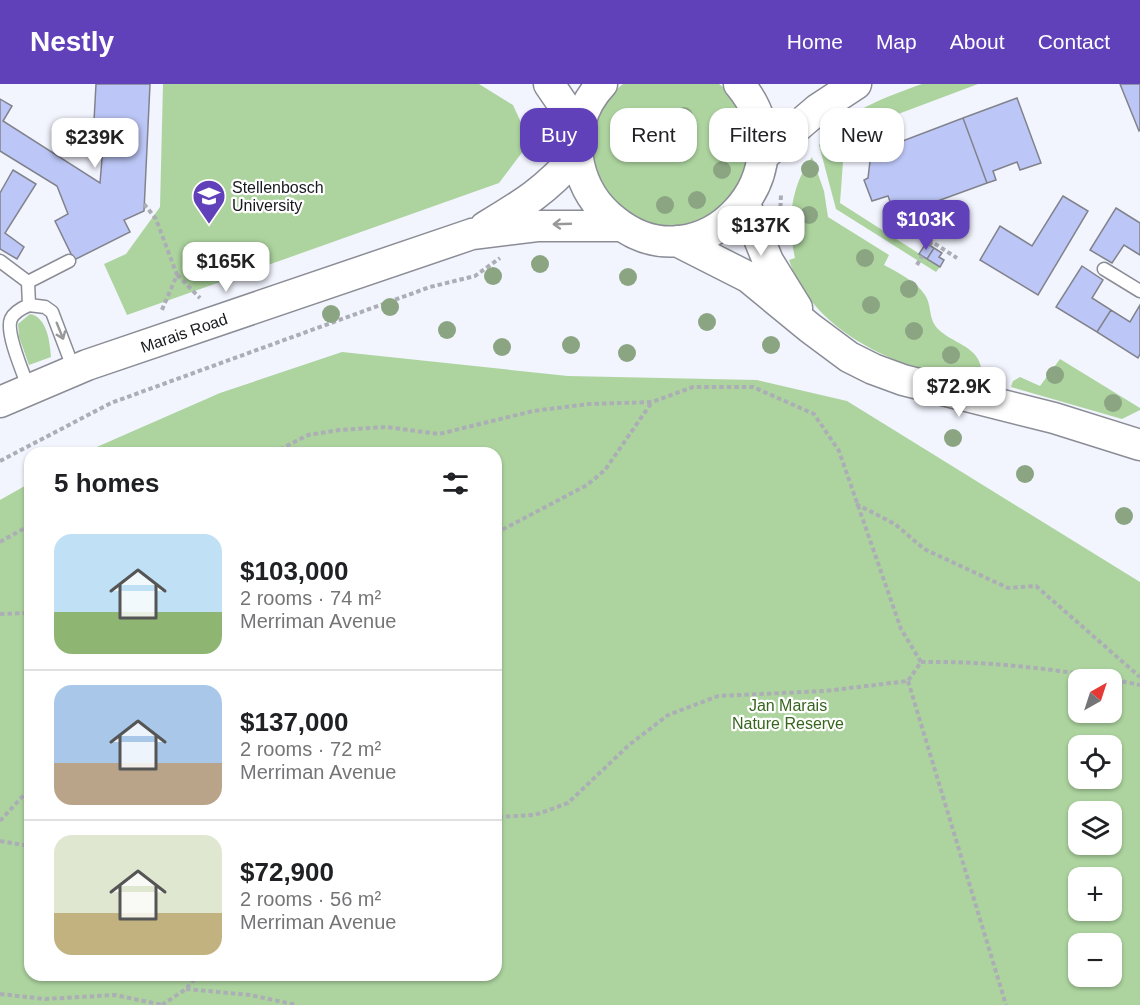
<!DOCTYPE html>
<meta charset="utf-8">
<style>
body{margin:0;font-family:Helvetica,sans-serif;background:#f2f2f2;color:#202124;height:100vh;display:flex;flex-direction:column;font-size:22px;white-space:nowrap}
*{box-sizing:border-box;margin:0}
p{font-size:20px;color:#757577}
.icon{flex:none;width:33px;height:33px;fill:none;stroke:currentColor;stroke-width:2;stroke-linecap:round;stroke-linejoin:round}
.map{position:relative;flex:1;overflow:hidden}
.drawer{position:absolute;left:24px;top:363px;width:478px;height:534px;display:flex;flex-direction:column;background:#fff;border-radius:18px;box-shadow:0 2px 4px #0004}
.drawer>*{flex:none}
.guide{position:absolute;left:520px;top:24px;width:530px;height:54px;display:flex;gap:12px}
.needle{width:39px;rotate:39deg}
.controls{position:absolute;left:1068px;top:585px;display:grid;gap:12px}
.controls a{display:grid;place-items:center;width:54px;height:54px;border-radius:12px;background:#fff;box-shadow:0 2px 4px #0004;font-size:30px}
.price{position:absolute;translate:-50% -51px;padding:0 14px;border-radius:12px;background:#fff;color:#222;font-size:20px;line-height:39px;filter:drop-shadow(0 2px 3px #0008)}
.price::after{content:'';position:absolute;left:50%;top:36px;width:18px;height:14px;margin-left:-9px;background:inherit;clip-path:polygon(0 0,100% 0,50% 100%)}
.price.selected{background:#6141b9;color:#fff}
ul{padding:0;list-style:none}
li{display:flex;align-items:center;gap:18px;height:150px;padding:0 30px}
li+li{border-top:2px solid #e0e0e0}
li span{display:grid;place-items:center;flex:none;width:168px;height:120px;border-radius:18px;color:#555}
li>.icon{margin-inline-start:auto}
span .icon{width:72px;height:72px;fill:#fffc;stroke-width:1}
li b{font-size:26px}
h2{display:flex;justify-content:space-between;align-items:center;height:72px;padding:0 30px;font-size:26px}
.chip{padding:0 21px;border-radius:18px;background:#fff;box-shadow:0 2px 4px #0004;font-size:21px;line-height:54px}
.chip.selected{background:#6141b9;color:#fff}
header{display:flex;align-items:center;gap:36px;box-sizing:border-box;height:84px;padding:0 30px;background:#6141b9;color:#fff}
header strong{font-size:28px}
nav{display:flex;gap:33px;margin-inline-start:auto;font-size:21px}
.map>svg:first-child{display:block}
.green{fill:#add49f;fill-rule:evenodd}
.building{fill:#bdc7f7;stroke:#81838c;stroke-width:1.5}
.lines{fill:none;stroke-linecap:round;stroke-linejoin:round}
.service-casing{stroke:#8b8d96;stroke-width:15}
.tertiary-casing{stroke:#8b8d96;stroke-width:33}
.path{stroke:#acaeb6;stroke-width:4;stroke-dasharray:4.5 3;stroke-linecap:butt}
.service{stroke:#fff;stroke-width:12}
.tertiary{stroke:#fff;stroke-width:30}
.tree{fill:#8ba583}
.oneway{stroke:#979899}
.labels{text-anchor:middle;dominant-baseline:central;stroke-width:4.5;stroke-linejoin:round;paint-order:stroke}
.poi-label{font-size:16px;fill:#18191c;stroke:#fff;text-anchor:start}
.street-label{font-size:16px;fill:#18191c;stroke:#fff}
.park-label{font-size:16px;fill:#36651e;stroke:#fff}
</style>
<header>
<strong>Nestly</strong>
<nav><a>Home</a><a>Map</a><a>About</a><a>Contact</a></nav>
</header>
<div class="map">
<svg width="1140" height="921" viewBox="0 0 1140 921">
<rect width="100%" height="100%" fill="#f2f4fe"/>
<path class="green" d="M163,0H479L513,21L530,58L499,99L127,231L104,180L126,170L160,123Z
M623,0H719L732,10L746,33L750,85L721,129L671,146L644,141L603,108L592,84L590,57L597,31L612,9Z
M922,0H978L845,50L840,119L940,183L936,188L836,125L819,61C845,27 883,14 922,0Z
M812,73L824,107L828,133L889,171L884,181C897,188 917,198 925,211C932,221 928,235 938,245C952,259 977,262 981,283L975,295C963,299 946,292 934,289C875,273 809,238 789,176L795,174C787,139 790,103 812,73Z
M30,230C47,233 50,258 51,273L29,281L19,253L18,240Z
M342,268L568,292L757,296L847,317L1140,498V921H0V416L30,399V891H496V369H83L220,309ZM1078,596H1112V628H1078ZM1078,662H1112V694H1078ZM1078,728H1112V760H1078ZM1078,794H1112V826H1078ZM1078,860H1112V892H1078Z
M1060,275L1140,324V326L1122,335L1011,303L1013,297L1020,293L1040,302Z"/>
<path class="building" d="M96,0H150L144,127L124,136L130,148L74,176L55,137L68,130L57,102L0,67V15L12,22L3,37L100,99L105,38L94,37Z
M1120,0H1140V46L1139,47Z
M1017,14L1041,79L1020,86L1017,78L993,87L996,96L987,99L963,34Z
M963,34L987,99L902,130L897,117L891,120L888,112L872,117L864,96L868,94L871,69Z
M13,86L36,100L5,149L24,163L17,175L0,165V109Z
M1063,112L1088,127L1038,211L980,176L1000,142L1032,162Z
M1116,124L1140,139V171L1124,161L1112,179L1090,166Z
M926,159L934,164L927,175L919,170Z
M934,164L942,169L939,173L944,176L940,183L927,175Z
M1082,182L1103,196L1092,214L1111,226L1097,248L1056,223Z
M1140,221V270L1138,274L1097,248L1111,226L1130,238Z"/>
<g class="lines">
<g class="service-casing">
<path id="service" d="M0,177L28,198L29,221
M1104,185L1140,207
M28,198L69,177
M29,305C24,291 5,248 11,235C14,228 22,224 29,221L45,223L52,228L74,286"/>
</g>
<g class="tertiary-casing">
<path id="tertiary" d="M549,0L579,44
M602,0C582,21 573,51 579,80C584,103 596,122 614,136C701,207 813,87 739,0
M764,71L818,25L856,0
M745,120L768,177L797,224
M485,143C525,119 545,107 577,71
M677,157L748,193L810,244L849,273L873,285L903,296L1054,334L1140,361
M0,318L87,281L472,150L537,142H621"/>
</g>
<path class="path" d="M144,120L156,135L177,191L161,228
M780,131L781,111
M929,161L932,158L957,174
M917,181L922,172
M177,191L200,214
M273,369L308,351L339,346L387,343L439,350L533,327L589,320L652,318L693,303H753L814,330L839,367L901,545L921,578L908,597L825,607L718,612L668,631L629,661L568,719L535,731L496,733
M0,377L111,319L430,203L475,192L500,174
M856,420L895,440L924,465L1008,504L1036,502L1140,593
M496,449L587,401L605,386L652,318
M0,458L30,441
M0,530L30,529
M921,578C995,577 1068,586 1140,601
M908,597L1006,921
M0,737L30,704
M0,757L30,762
M186,905L250,911L297,921
M0,910L45,915L115,911L163,921
M162,921L186,905L198,891"/>
<use href="#service" class="service"/>
<use href="#tertiary" class="tertiary"/>
</g>
<g class="tree">
<circle cx="684" cy="32" r="9"/>
<circle cx="646" cy="43" r="9"/>
<circle cx="810" cy="85" r="9"/>
<circle cx="722" cy="86" r="9"/>
<circle cx="697" cy="116" r="9"/>
<circle cx="665" cy="121" r="9"/>
<circle cx="809" cy="131" r="9"/>
<circle cx="865" cy="174" r="9"/>
<circle cx="540" cy="180" r="9"/>
<circle cx="493" cy="192" r="9"/>
<circle cx="628" cy="193" r="9"/>
<circle cx="909" cy="205" r="9"/>
<circle cx="871" cy="221" r="9"/>
<circle cx="390" cy="223" r="9"/>
<circle cx="331" cy="230" r="9"/>
<circle cx="707" cy="238" r="9"/>
<circle cx="447" cy="246" r="9"/>
<circle cx="914" cy="247" r="9"/>
<circle cx="571" cy="261" r="9"/>
<circle cx="771" cy="261" r="9"/>
<circle cx="502" cy="263" r="9"/>
<circle cx="627" cy="269" r="9"/>
<circle cx="951" cy="271" r="9"/>
<circle cx="1055" cy="291" r="9"/>
<circle cx="1113" cy="319" r="9"/>
<circle cx="953" cy="354" r="9"/>
<circle cx="1025" cy="390" r="9"/>
<circle cx="1124" cy="432" r="9"/>
</g>
<defs><path id="oneway-shaft" d="M-6 0H5M1.5-3L5.5 0L1.5 3" fill="none" stroke-width="1.6" stroke-linecap="round" stroke-linejoin="round" transform="scale(1.5)"/></defs>
<g class="oneway">
<use href="#oneway-shaft" transform="translate(562 140) rotate(178)"/>
<use href="#oneway-shaft" transform="translate(60 247) rotate(68)"/>
</g>
<defs>
<g id="university-pin" transform="scale(1.725)"><path d="M0 17L-7.5 6A9.5 9.5 0 1 1 7.5 6Z" fill="#6141b9" stroke="#fff"/><path d="M0-5L7-2L0 1L-7-2ZM-4 1L0 2.5L4 1V4Q0 6-4 4Z" fill="#fff"/></g>
</defs>
<g fill-rule="evenodd">
<use href="#university-pin" x="209" y="112"/>
</g>
<g class="labels">
<g class="poi-label">
<text x="232" y="103">Stellenbosch<tspan x="232" dy="18">University</tspan></text>
</g>
<g class="street-label">
<text transform="translate(184 249) rotate(-19)">Marais Road</text>
</g>
<g class="park-label">
<text x="788" y="621">Jan Marais<tspan x="788" dy="18">Nature Reserve</tspan></text>
</g>
</g>
</svg>
<div class="controls">
<a><svg class="needle" viewBox="-14 -14 28 28"><path d="M0-13l5 13h-10z" fill="#e53935"/><path d="M0 13l5-13h-10z" fill="#757577"/></svg></a>
<a><svg class="icon" aria-label="locate" viewBox="0 0 24 24"><circle cx="12" cy="12" r="6"/><path d="M12 2v4M12 18v4M2 12h4M18 12h4"/></svg></a>
<a><svg class="icon" aria-label="layers" viewBox="0 0 24 24"><path d="M12 4l9 5-9 5-9-5zM3 14l9 5 9-5"/></svg></a>
<a>+</a>
<a>−</a>
</div>
<b class="price" style="left:95px;top:85px">$239K</b>
<b class="price selected" style="left:926px;top:167px">$103K</b>
<b class="price" style="left:761px;top:173px">$137K</b>
<b class="price" style="left:226px;top:209px">$165K</b>
<b class="price" style="left:959px;top:334px">$72.9K</b>
<div class="guide">
<a class="chip selected">Buy</a>
<a class="chip">Rent</a>
<a class="chip">Filters</a>
<a class="chip">New</a>
</div>
<section class="drawer">
<h2>5 homes<svg class="icon" aria-label="filters" viewBox="0 0 24 24"><path d="M4 7h16M4 17h16"/><circle cx="9" cy="7" r="2"/><circle cx="15" cy="17" r="2"/></svg></h2>
<ul>
<li><span style="background:linear-gradient(#bfe0f5 65%,#8fb573 0)"><svg class="icon" aria-label="home" viewBox="0 0 24 24"><path d="M3 11l9-7 9 7M6 9v11h12V9"/></svg></span><div><b>$103,000</b><p>2 rooms · 74 m²</p><p>Merriman Avenue</p></div></li>
<li><span style="background:linear-gradient(#a9c7e8 65%,#b9a48a 0)"><svg class="icon" aria-label="home" viewBox="0 0 24 24"><path d="M3 11l9-7 9 7M6 9v11h12V9"/></svg></span><div><b>$137,000</b><p>2 rooms · 72 m²</p><p>Merriman Avenue</p></div></li>
<li><span style="background:linear-gradient(#dfe7d0 65%,#c2b280 0)"><svg class="icon" aria-label="home" viewBox="0 0 24 24"><path d="M3 11l9-7 9 7M6 9v11h12V9"/></svg></span><div><b>$72,900</b><p>2 rooms · 56 m²</p><p>Merriman Avenue</p></div></li>
</ul>
</section>
</div>
